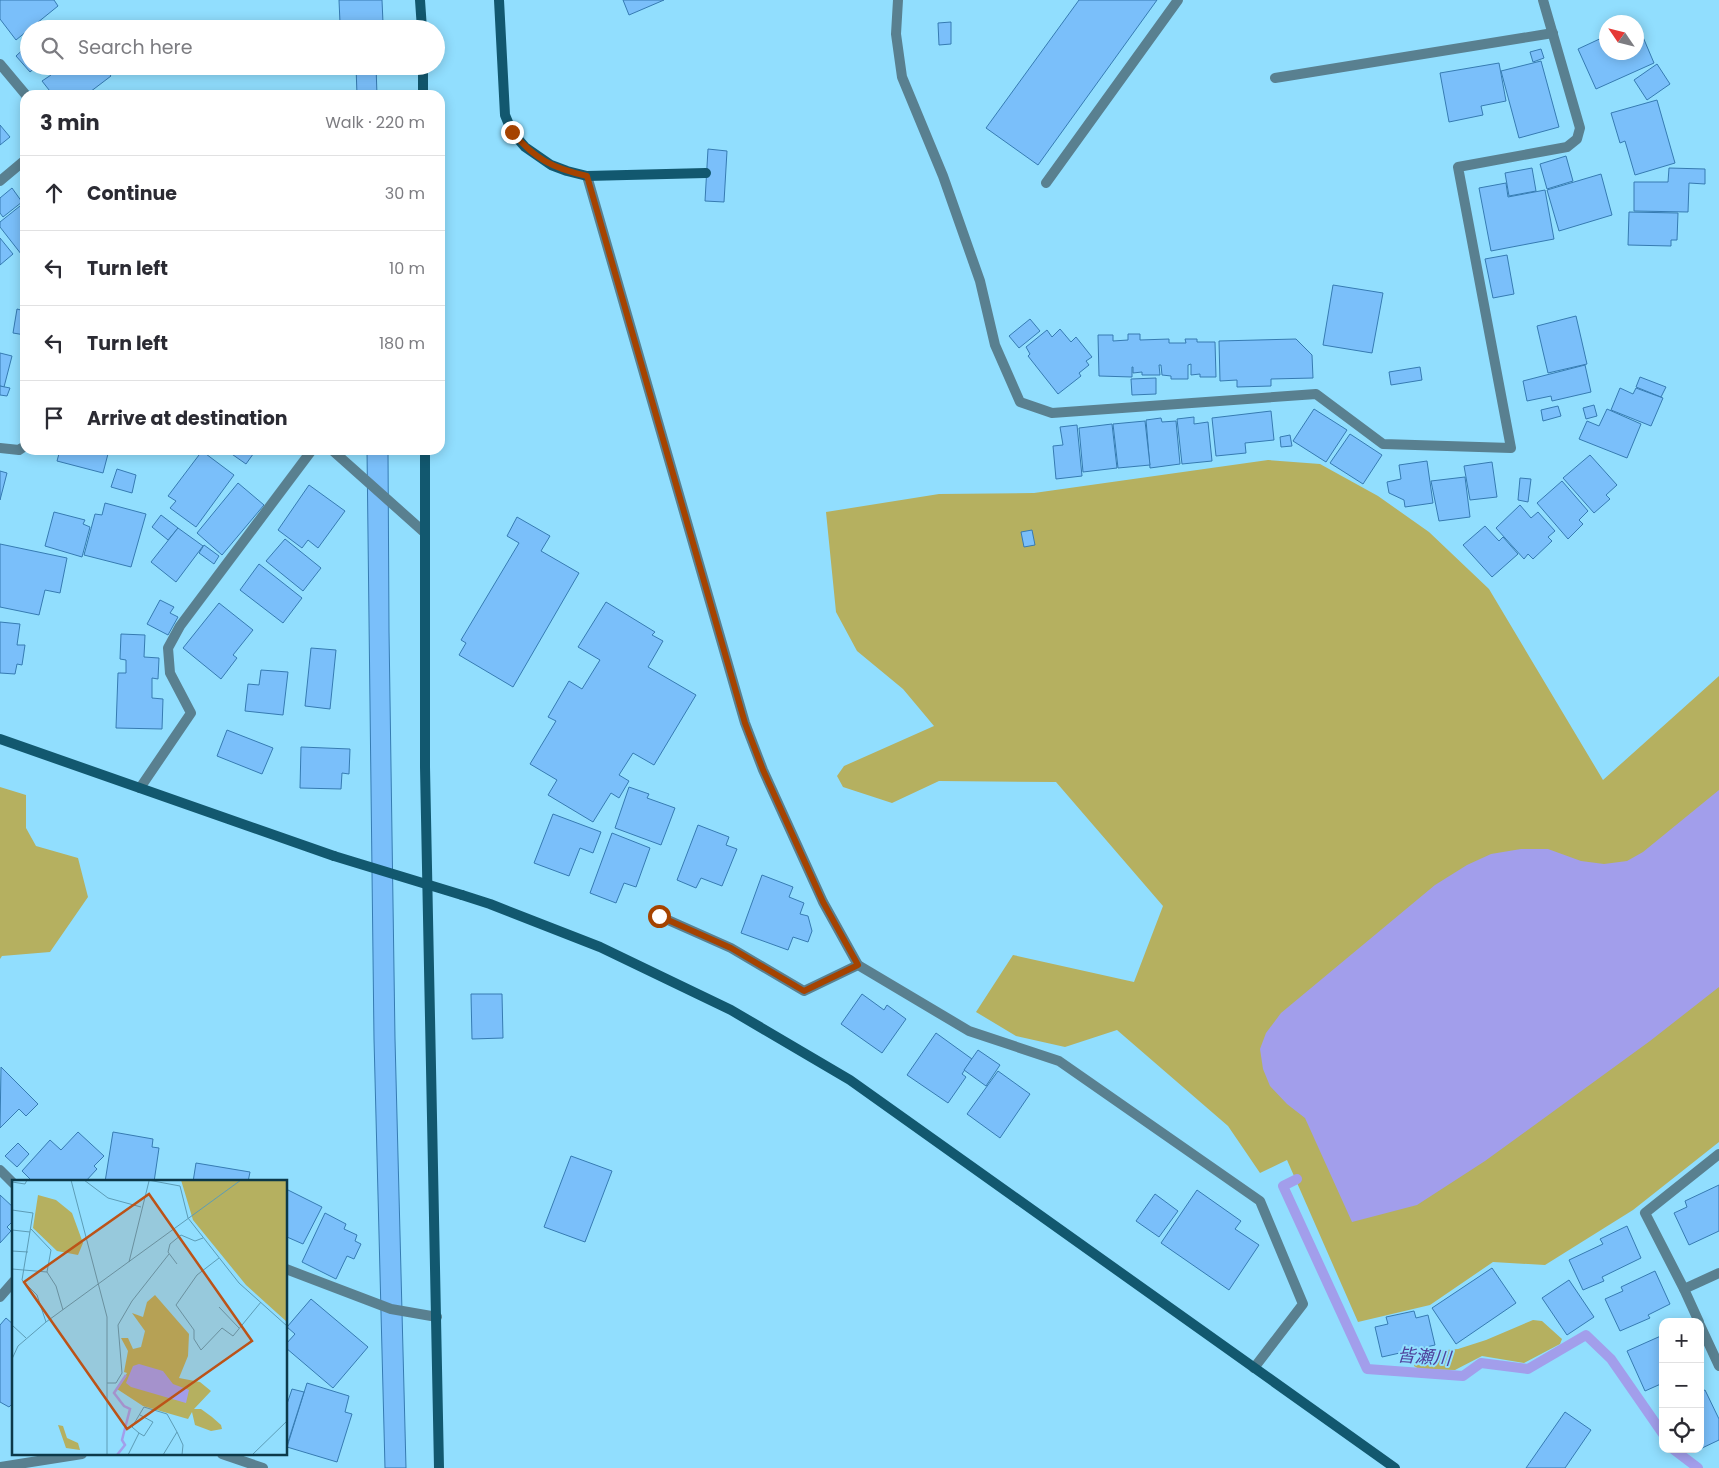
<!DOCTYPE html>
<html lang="en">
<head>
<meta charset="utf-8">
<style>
  :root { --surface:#fff; --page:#f2f2f3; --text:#2b2b33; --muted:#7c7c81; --line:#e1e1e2 }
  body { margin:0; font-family:Poppins,"Noto Sans JP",sans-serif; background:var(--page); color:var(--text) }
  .controls { position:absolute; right:15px; bottom:15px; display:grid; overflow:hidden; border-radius:10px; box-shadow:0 2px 12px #0003 }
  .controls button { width:45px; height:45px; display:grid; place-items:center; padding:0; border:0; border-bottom:1px solid var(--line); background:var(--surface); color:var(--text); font:25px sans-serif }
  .compass { position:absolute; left:1599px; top:15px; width:45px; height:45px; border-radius:50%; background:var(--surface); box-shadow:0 2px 12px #0003; rotate:305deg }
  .stop { position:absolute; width:15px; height:15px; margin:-11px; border:4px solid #a54300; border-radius:50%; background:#fff }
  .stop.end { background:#a54300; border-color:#fff; box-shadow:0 1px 5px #0008 }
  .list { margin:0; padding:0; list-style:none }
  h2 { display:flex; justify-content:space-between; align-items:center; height:65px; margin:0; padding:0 20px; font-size:21px }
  h2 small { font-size:16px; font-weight:400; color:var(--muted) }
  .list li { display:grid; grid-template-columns:32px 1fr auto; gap:15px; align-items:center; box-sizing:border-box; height:75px; padding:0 20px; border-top:1px solid var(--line) }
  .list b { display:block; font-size:19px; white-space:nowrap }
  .list em { font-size:16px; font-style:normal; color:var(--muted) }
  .icon { flex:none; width:28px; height:28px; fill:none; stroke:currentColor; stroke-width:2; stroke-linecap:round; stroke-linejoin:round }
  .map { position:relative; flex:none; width:1719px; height:1468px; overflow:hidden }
  .search { position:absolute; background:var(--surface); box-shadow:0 2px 12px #0003; left:20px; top:20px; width:425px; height:55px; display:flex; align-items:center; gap:12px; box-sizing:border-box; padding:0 18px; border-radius:28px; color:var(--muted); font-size:19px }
  .panel { position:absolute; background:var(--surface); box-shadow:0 2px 12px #0003; left:20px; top:90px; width:425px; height:365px; border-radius:15px }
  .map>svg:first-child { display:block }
  .green { fill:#b5b060 }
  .water { fill:#a29eeb }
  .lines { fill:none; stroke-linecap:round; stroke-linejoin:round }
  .stream { stroke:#a29eeb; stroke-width:10 }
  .building { fill:#7abffa; stroke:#367bb2 }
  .lane { stroke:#598090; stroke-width:10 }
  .street { stroke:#598090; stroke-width:10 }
  .secondary { stroke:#12586f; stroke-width:10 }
  .secondary-bridge { stroke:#12586f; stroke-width:10 }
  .route { stroke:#a54300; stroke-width:6 }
  .labels { text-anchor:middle; stroke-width:4; stroke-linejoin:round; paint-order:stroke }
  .water-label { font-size:18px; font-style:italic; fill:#4e419b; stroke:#91defe }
  .inset-river { fill:none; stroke:#a29eeb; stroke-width:2.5 }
  .inset-road { fill:none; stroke:#5c9cb6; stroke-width:1 }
  .view { fill:#bc5318; fill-opacity:0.15; stroke:#bc5318; stroke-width:2.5 }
  .inset-edge { fill:none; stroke:#0c3949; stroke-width:2.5 }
</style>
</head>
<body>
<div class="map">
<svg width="1719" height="1468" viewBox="0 0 1719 1468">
  <rect width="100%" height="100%" fill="#91defe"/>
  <!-- green -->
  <g class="green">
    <polygon points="1268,460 1320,464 1378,496 1429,532 1489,589 1603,780 1719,676 1719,1142 1633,1210 1545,1265 1493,1262 1430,1305 1358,1322 1287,1160 1260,1173 1228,1126 1117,1030 1065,1047 1016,1036 976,1012 1013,955 1134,982 1163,906 1056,782 939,781 892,803 843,787 837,776 844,766 934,726 903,689 857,651 836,612 826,512 939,494 1034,493"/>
    <polygon points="0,787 26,795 26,828 36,846 78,858 88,897 50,952 2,956 0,959"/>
    <polygon points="1533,1320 1542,1321 1562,1339 1560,1344 1524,1363 1482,1356 1455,1370 1419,1369 1414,1366 1416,1360 1435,1351 1458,1349 1486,1340"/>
  </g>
  <!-- water -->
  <polygon class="water" points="1719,790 1719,987 1650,1041 1485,1161 1417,1205 1352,1222 1305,1118 1287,1104 1270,1086 1263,1069 1260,1049 1266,1033 1281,1013 1435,885 1467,865 1491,854 1521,849 1548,849 1581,861 1604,864 1627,861 1643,852"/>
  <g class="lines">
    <!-- stream -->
    <g class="stream">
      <polyline points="1297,1179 1283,1186 1367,1369 1463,1376 1481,1363 1528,1369 1586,1335 1611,1359 1663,1434"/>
      <polyline points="1673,1449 1698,1468"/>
    </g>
  </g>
  <!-- building -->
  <g class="building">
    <polygon points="0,0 54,0 58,6 16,40 0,19"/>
    <polygon points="339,0 382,0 383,23 374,22 374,29 355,29 355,23 340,23"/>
    <polygon points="623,0 664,0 629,15"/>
    <polygon points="1079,0 1157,0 1038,165 986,128"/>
    <polygon points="951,22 951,44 939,45 938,23"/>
    <polygon points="1637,23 1654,63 1596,89 1578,49 1606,36 1606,52 1636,52"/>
    <polygon points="29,44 29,66 37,66 30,72 16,56"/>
    <polygon points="1541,49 1544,58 1533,62 1530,52"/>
    <polygon points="1541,61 1559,127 1519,138 1501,71"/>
    <polygon points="1499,63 1506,101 1481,106 1483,115 1449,122 1440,73"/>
    <polygon points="1657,64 1670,84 1647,100 1634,80"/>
    <polygon points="44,66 103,66 111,76 86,95 53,95 42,81 51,75"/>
    <polygon points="356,66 376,66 377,95 357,95"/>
    <polygon points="1657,100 1675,163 1635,175 1625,141 1620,143 1611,113"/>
    <polygon points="0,125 10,137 0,145"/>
    <polygon points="708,149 727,151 724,202 705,201"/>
    <polygon points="1566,156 1573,181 1547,189 1540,164"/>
    <polygon points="1532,168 1536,191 1509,196 1505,173"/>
    <polygon points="1669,168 1705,169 1705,184 1689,183 1688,212 1634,211 1634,182 1668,182"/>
    <polygon points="1601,174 1612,215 1559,231 1547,190"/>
    <polygon points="1506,183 1508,197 1545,190 1554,239 1491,251 1479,188"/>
    <polygon points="12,188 22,202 3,217 0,213 0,198"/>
    <polygon points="25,202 25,259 0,227 0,222"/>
    <polygon points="1629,212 1678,213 1677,240 1671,240 1671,246 1628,245"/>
    <polygon points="0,238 13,254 0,265"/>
    <polygon points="1507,255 1514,294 1493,298 1485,259"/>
    <polygon points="1333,285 1383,293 1372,353 1323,345"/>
    <polygon points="17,309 25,311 25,335 13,333"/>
    <polygon points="1576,316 1587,364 1548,373 1537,326"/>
    <polygon points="1030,319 1040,331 1019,348 1009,336"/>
    <polygon points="1060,329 1071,342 1076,337 1092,357 1086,361 1089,365 1079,373 1081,376 1058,394 1028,356 1030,354 1026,347 1047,330 1052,337"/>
    <polygon points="1128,334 1140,334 1140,340 1169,339 1169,343 1186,343 1185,339 1197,339 1197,342 1215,342 1216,377 1200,377 1200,374 1191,375 1191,364 1188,365 1188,379 1171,379 1171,376 1162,375 1161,365 1159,365 1160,375 1142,375 1142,372 1133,373 1133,367 1132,367 1132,377 1099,376 1098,335 1113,335 1113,341 1128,340"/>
    <polygon points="1296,339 1312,355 1313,378 1271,379 1271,386 1237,387 1237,380 1220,381 1219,341"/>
    <polygon points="0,353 12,356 4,387 0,386"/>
    <polygon points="25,355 25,368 21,366"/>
    <polygon points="1585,365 1591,392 1552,401 1551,396 1527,401 1523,381"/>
    <polygon points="1420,367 1422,380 1391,385 1389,372"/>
    <polygon points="1640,377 1666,387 1661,397 1636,387"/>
    <polygon points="1156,378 1156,394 1132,395 1131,379"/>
    <polygon points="0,386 10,388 7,396 0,395"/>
    <polygon points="1620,388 1633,394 1636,388 1663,398 1651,426 1611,410"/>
    <polygon points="1594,405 1597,416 1586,419 1583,408"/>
    <polygon points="1558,406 1561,416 1543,421 1541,410"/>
    <polygon points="1314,409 1347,430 1326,462 1293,441"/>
    <polygon points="1607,409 1641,424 1627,458 1579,439 1587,421 1599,426"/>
    <polygon points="1271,411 1274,440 1245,443 1246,453 1216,456 1212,418"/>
    <polygon points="1194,417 1194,424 1208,422 1212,461 1182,464 1177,419"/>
    <polygon points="1161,418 1162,422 1176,421 1180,464 1150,468 1146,420"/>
    <polygon points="1145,421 1150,465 1118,468 1113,424"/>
    <polygon points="1112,424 1117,468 1083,472 1079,428"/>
    <polygon points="1077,425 1082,476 1056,479 1053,446 1063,445 1060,427"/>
    <polygon points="1350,434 1382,455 1363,484 1330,463"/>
    <polygon points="1290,435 1292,446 1281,447 1280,437"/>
    <polygon points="60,450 109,450 103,473 57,461"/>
    <polygon points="226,450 256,450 246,464"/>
    <polygon points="367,450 388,450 389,631 395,1039 406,1468 385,1468 374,1039"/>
    <polygon points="202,451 234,475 196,527 170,508 176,501 168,496"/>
    <polygon points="1590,455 1617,485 1606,495 1610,499 1594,513 1563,478"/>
    <polygon points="1427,461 1433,503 1405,507 1404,500 1389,493 1387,482 1401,479 1399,465"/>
    <polygon points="1492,462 1497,497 1470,500 1464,466"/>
    <polygon points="117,469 136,475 132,493 111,487"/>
    <polygon points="0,471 7,473 0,500"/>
    <polygon points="1465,477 1470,517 1439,521 1431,481"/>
    <polygon points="1520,478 1531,479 1528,502 1518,500"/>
    <polygon points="1562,481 1588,511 1579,520 1583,524 1568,539 1537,503"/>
    <polygon points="238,483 264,505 222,555 197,533"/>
    <polygon points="309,485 345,511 318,548 308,540 302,548 278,530"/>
    <polygon points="105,503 146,514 131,567 84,555 95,514 102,515"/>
    <polygon points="1520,505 1531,518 1538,512 1555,531 1548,537 1552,541 1533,559 1528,554 1524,559 1496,528"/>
    <polygon points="54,512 85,520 83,524 90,527 82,557 45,546"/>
    <polygon points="161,515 178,528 168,540 152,527"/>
    <polygon points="517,517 550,536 541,551 579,573 513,687 459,655 466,643 461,640 519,543 507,536"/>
    <polygon points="1485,526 1499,541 1503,537 1518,554 1492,577 1463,545"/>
    <polygon points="178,528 203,546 176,582 151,562"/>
    <polygon points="1032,530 1035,545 1024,547 1021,532"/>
    <polygon points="285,539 321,568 303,591 266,561"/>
    <polygon points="0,544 67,558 60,593 45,590 39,615 0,607"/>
    <polygon points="204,545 219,556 214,564 199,553"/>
    <polygon points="259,564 302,598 283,623 240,590"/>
    <polygon points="160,600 174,607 170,613 178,617 168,635 147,624"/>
    <polygon points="606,602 655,632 652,635 663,641 648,667 696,695 654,765 633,753 619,775 629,781 619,798 611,793 593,822 548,795 557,780 530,764 556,721 548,717 569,681 582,689 600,660 578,647"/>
    <polygon points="219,603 253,630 233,655 237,658 221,679 183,648"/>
    <polygon points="0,622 20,624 17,645 25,645 22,665 17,664 15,674 0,673"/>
    <polygon points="121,634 145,635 144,657 159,658 158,679 152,678 152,698 163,699 162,729 116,728 118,673 126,673 126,660 120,659"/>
    <polygon points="311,648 336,650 330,709 305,706"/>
    <polygon points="261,670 288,672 283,715 245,711 248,684 259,685"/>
    <polygon points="227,730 273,748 262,774 217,756"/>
    <polygon points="301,747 350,749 349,774 342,773 341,789 300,788"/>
    <polygon points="629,787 649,794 647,798 675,808 661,845 615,828"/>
    <polygon points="553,814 601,832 593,853 580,848 569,876 534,863"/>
    <polygon points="698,825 729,837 726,845 737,849 722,886 701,878 696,888 677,880"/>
    <polygon points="612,833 650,848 636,887 624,883 616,903 590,893"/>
    <polygon points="762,875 793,887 789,897 804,903 800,914 808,916 812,931 808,942 793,937 788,950 741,933"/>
    <polygon points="471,994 502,994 503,1038 472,1039"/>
    <polygon points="862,994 884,1010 887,1005 906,1019 882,1053 841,1024"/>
    <polygon points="936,1033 972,1059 962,1074 966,1077 948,1103 907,1075"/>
    <polygon points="978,1050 1000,1065 986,1086 964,1070"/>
    <polygon points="1,1067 38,1104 26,1116 19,1109 0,1128"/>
    <polygon points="998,1071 1030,1094 1000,1138 967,1114"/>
    <polygon points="78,1132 104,1156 94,1166 97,1169 85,1182 33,1182 22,1171 50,1140 61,1150"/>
    <polygon points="113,1132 153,1139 152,1147 159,1148 154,1182 105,1182"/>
    <polygon points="18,1143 29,1154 17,1167 5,1156"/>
    <polygon points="571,1156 612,1171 585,1242 544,1227"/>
    <polygon points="196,1163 250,1172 248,1182 193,1182"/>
    <polygon points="1719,1185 1719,1231 1689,1245 1674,1213 1687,1207 1685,1201"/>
    <polygon points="286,1189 322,1207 303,1244 287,1237 286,1239"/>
    <polygon points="1197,1190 1241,1221 1235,1229 1259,1245 1229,1290 1161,1243"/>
    <polygon points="1155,1194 1178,1211 1159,1237 1136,1221"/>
    <polygon points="0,1195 14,1208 14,1220 7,1227 11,1231 0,1243"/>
    <polygon points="325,1213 346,1224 344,1229 357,1235 355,1241 361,1244 354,1259 347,1256 336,1279 302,1262"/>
    <polygon points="1627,1226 1641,1258 1602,1277 1604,1281 1583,1290 1569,1260 1603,1244 1600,1239"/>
    <polygon points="1492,1268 1516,1303 1456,1344 1432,1308"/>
    <polygon points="1655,1271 1670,1304 1648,1315 1650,1318 1620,1331 1605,1299 1623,1291 1621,1287"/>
    <polygon points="1569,1280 1594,1317 1567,1335 1542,1298"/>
    <polygon points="311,1299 368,1347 333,1388 286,1348 286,1344 295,1334 287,1327"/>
    <polygon points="1414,1311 1416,1318 1428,1315 1435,1345 1382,1357 1375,1327 1388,1324 1386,1317"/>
    <polygon points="6,1318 14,1325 14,1402 9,1407 0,1402 0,1325"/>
    <polygon points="1663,1335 1663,1383 1645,1391 1627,1351"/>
    <polygon points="307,1383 349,1396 345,1412 352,1414 337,1462 287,1447"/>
    <polygon points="292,1389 304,1392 288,1442 286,1441 286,1407"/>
    <polygon points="1705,1390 1719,1419 1719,1440 1700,1449 1700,1392"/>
    <polygon points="1565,1412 1591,1430 1565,1468 1526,1468"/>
  </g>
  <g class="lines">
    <!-- lane -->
    <g class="lane">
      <polyline points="1046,183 1178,0"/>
      <polyline points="0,448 19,450 25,446"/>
      <polyline points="140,788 191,713 170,673 168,648 180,626 312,450"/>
      <polyline points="659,916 731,948 804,991 858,965"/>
    </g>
    <!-- street -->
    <g class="street">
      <polyline points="898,0 896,34 902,77 943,176 980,281 995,345 1020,402 1052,413 1316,394 1383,444 1511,448 1458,167 1567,147 1577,139 1580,128 1543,0"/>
      <polyline points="0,64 26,95"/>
      <polyline points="1275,78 1553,33"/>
      <polyline points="587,176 745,723 763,770 823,902 858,965 969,1031 1059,1061 1260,1201 1303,1304 1254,1368"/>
      <polyline points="0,181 25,160"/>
      <polyline points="332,450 425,533"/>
      <polyline points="0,1170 14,1184"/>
      <polyline points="286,1269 391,1309 437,1317"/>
      <polyline points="1684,1289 1719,1273"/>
      <polyline points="0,1297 14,1281"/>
      <polyline points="1699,1322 1684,1289 1645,1213 1719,1154"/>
      <polyline points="1700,1325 1719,1366"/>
      <polyline points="222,1454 263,1468"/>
      <polyline points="0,1467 82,1454"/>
    </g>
    <!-- secondary -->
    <g class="secondary">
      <polyline points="420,0 422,29"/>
      <polyline points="499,0 505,115 512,132 525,147 551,165 567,171 587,176 706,173"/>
      <polyline points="423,66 423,95"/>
      <polyline points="425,450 425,767 439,1468"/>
      <polyline points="0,739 334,856"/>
      <polyline points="462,895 490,904 600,947 731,1010 850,1080 1395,1468"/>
    </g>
    <!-- secondary-bridge -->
    <polyline class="secondary-bridge" points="334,856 462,895"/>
  </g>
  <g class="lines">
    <!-- route -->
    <path class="route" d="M512 132C535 159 552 168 587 176L745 723 763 770 823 902 858 965 804 991 731 948 659 916"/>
  </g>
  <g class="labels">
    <!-- water labels -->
    <g class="water-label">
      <text transform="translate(1424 1357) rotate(4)" y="6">皆瀬川</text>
    </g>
  </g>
  <!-- overview -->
  <g transform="translate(12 1180)">
    <rect width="275" height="275" fill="#91defe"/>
    <path d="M169 0H275V142L234 105 181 40ZM26 15 44 20 60 33 71 63 66 75 45 71 21 48ZM143 115 177 154 176 176 167 198 188 202 199 211 182 229H189L200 237 209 245 210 249 199 251 183 245 180 232 176 239 131 226 105 209 115 193 112 192 116 171 109 158H116L121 169 129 167 133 151 120 133 131 137 135 122ZM46 245 51 246 55 258 66 263 68 270 54 268Z" fill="#b5b060"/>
    <path d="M127 184 151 191 161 204 177 210 174 223 119 207 114 203 121 186Z" fill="#a29eeb"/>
    <path class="inset-river" d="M105 275 113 265 110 260 118 229 112 226 102 213 114 195"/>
    <path class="inset-road" d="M59 0 95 137V275M72 0 96 18 129 27M136 0 168 6 176 38 227 103 275 146M0 2 13 4 15 0M0 30 21 33 10 100 25 115 34 142M19 49 39 70 35 92 44 106 51 130M0 50 18 52M0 71 16 72M207 78 185 95 164 125 182 150V159L189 170 210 148 221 156 249 122M117 82 137 1M165 84 156 72 158 64 169 55 183 61 191 58M0 89 35 92M207 127 227 148M0 145 14 158M0 179 6 166 34 142 229 0M95 203H104L110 193 106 145 120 121 157 74M165 252 171 265 170 275M127 253 132 256 141 242 128 235M16 275H69M116 275 127 253 120 247 132 227 155 234 165 252 151 275M240 275 275 241"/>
    <path class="view" d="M137 14 240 161 115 249 12 102Z"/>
    <rect width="275" height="275" class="inset-edge"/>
  </g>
</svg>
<div class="controls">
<button>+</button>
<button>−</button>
<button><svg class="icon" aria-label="locate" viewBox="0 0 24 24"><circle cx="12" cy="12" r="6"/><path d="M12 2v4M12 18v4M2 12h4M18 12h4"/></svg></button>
</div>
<svg class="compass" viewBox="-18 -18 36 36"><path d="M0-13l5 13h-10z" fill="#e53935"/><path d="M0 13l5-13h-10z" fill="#7c7c81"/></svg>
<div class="stop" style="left:659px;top:916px"></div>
<div class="stop end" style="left:512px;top:132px"></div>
<div class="search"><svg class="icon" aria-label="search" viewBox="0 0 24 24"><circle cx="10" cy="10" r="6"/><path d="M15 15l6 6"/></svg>Search here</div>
<section class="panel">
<h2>3 min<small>Walk · 220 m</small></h2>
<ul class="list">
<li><svg class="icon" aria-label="ahead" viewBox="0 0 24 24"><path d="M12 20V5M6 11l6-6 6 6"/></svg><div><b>Continue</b></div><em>30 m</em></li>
<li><svg class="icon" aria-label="left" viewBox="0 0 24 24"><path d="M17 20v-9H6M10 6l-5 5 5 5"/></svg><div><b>Turn left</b></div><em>10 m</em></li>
<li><svg class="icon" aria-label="left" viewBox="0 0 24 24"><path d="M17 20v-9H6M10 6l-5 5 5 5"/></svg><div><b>Turn left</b></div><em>180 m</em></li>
<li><svg class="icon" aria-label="arrive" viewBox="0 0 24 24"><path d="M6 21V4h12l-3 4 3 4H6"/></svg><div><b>Arrive at destination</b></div></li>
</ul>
</section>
</div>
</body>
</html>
